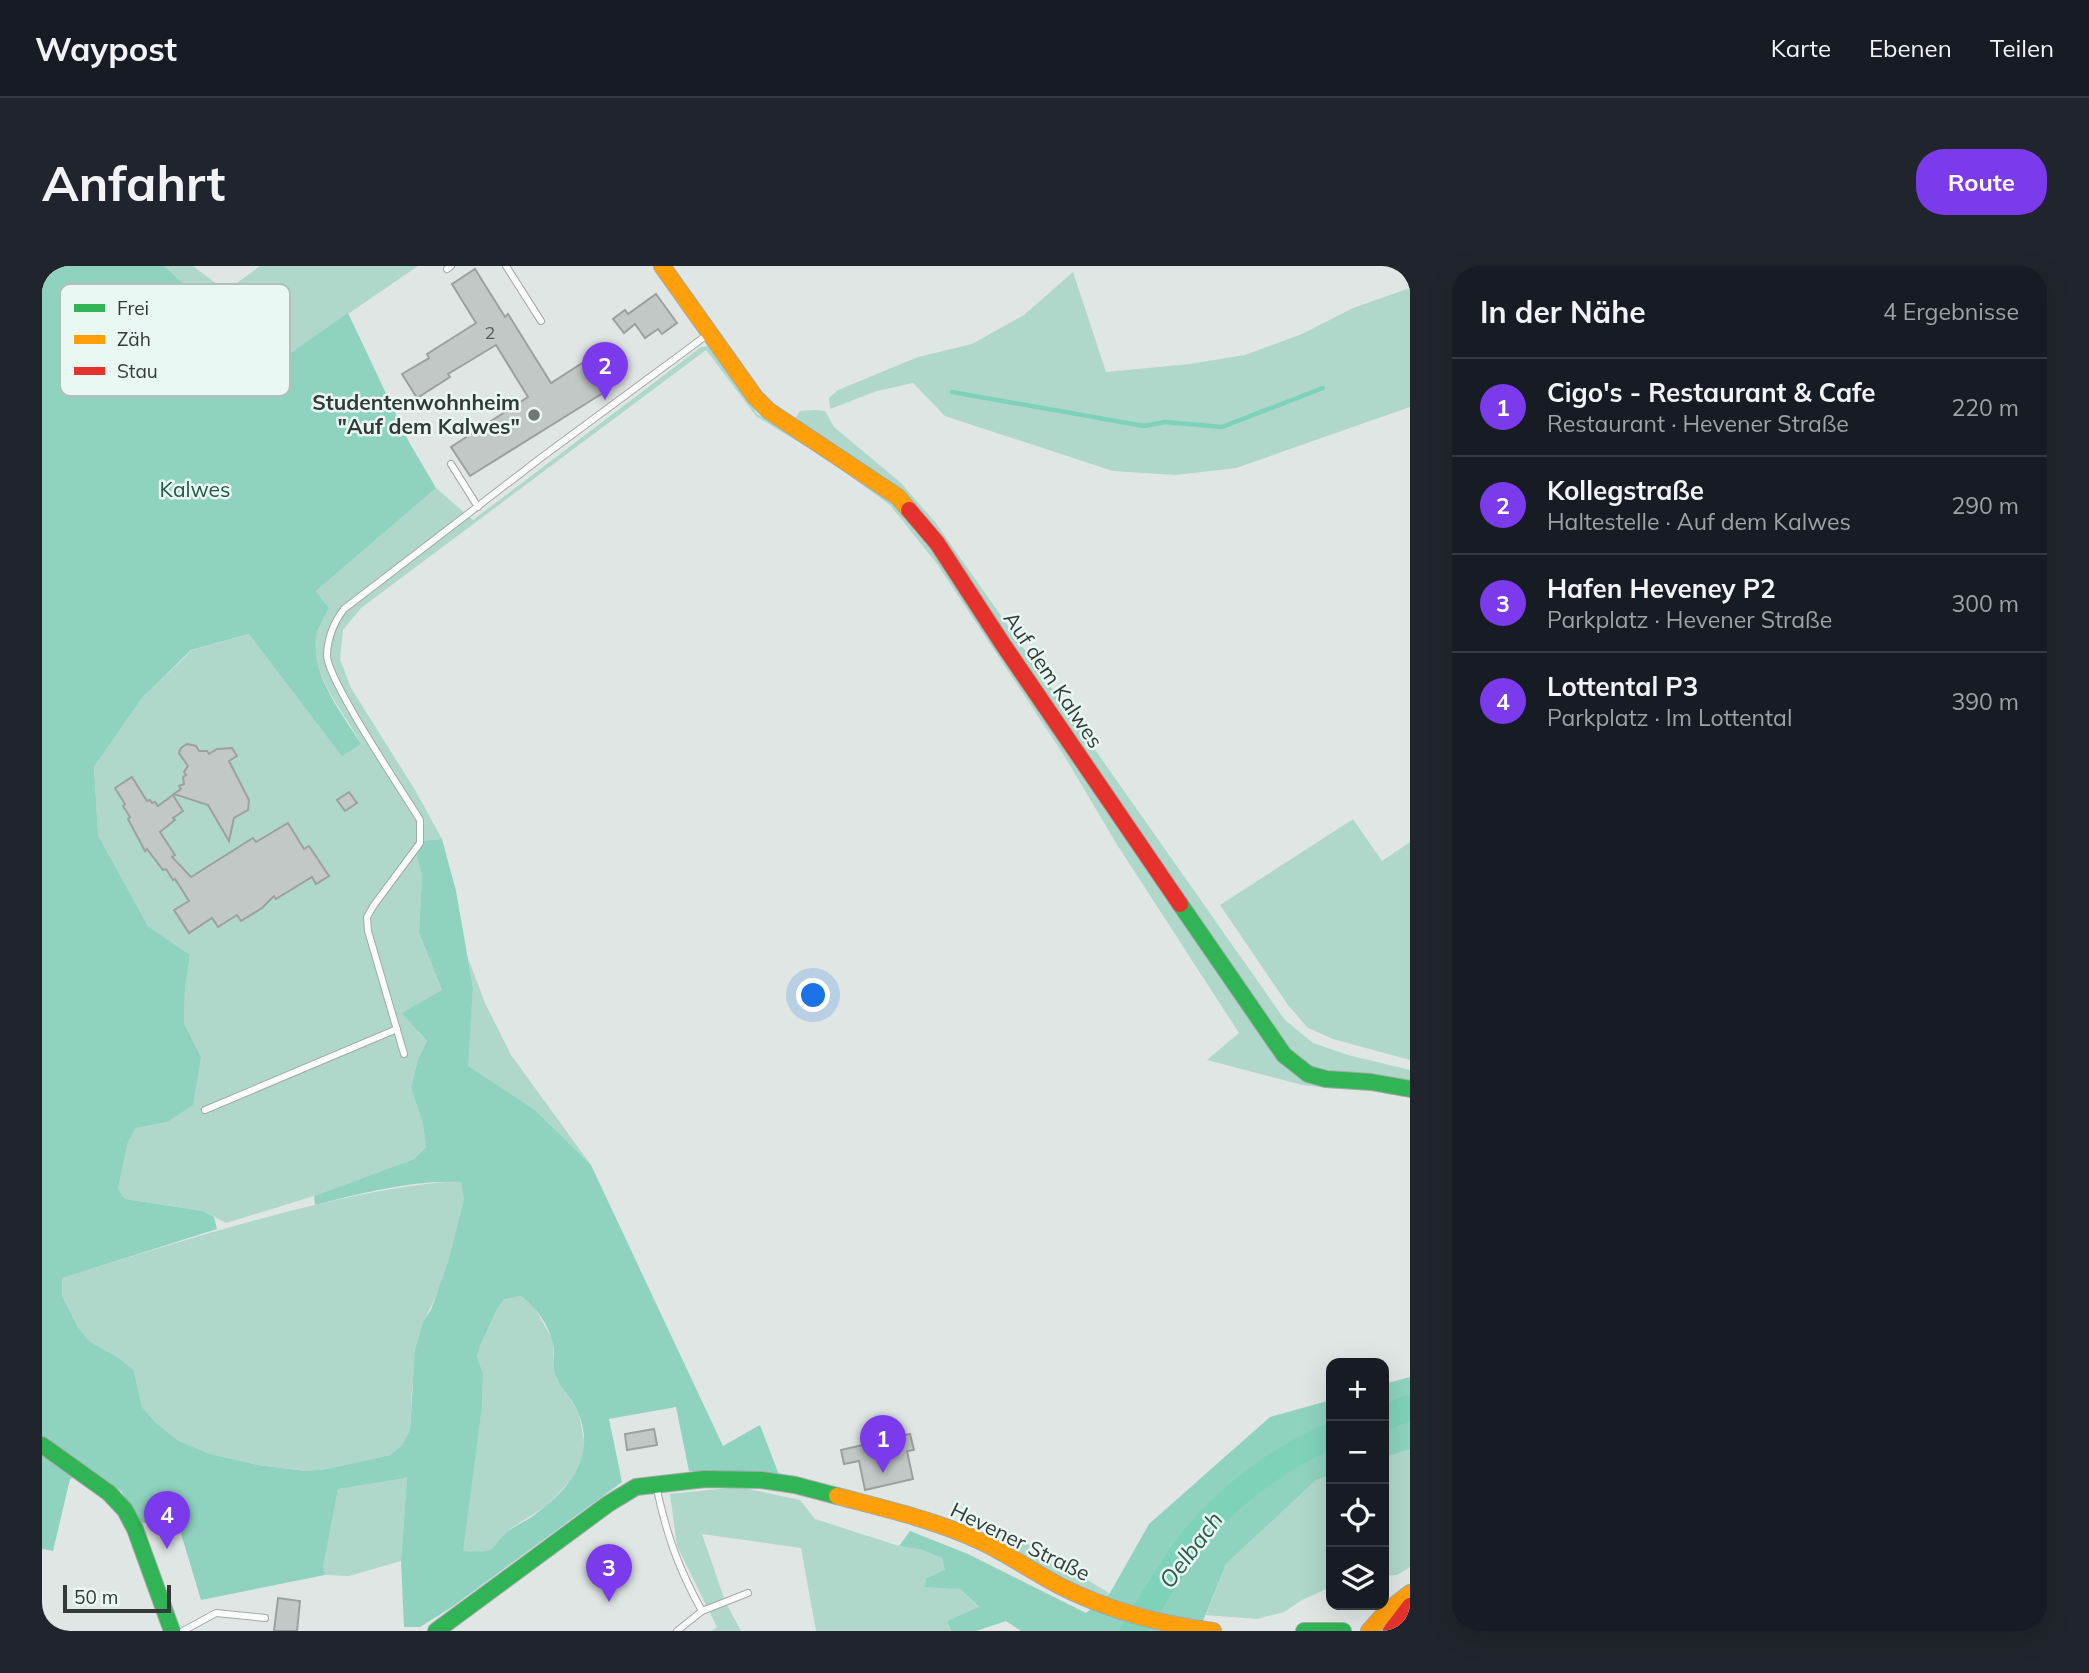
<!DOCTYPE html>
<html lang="de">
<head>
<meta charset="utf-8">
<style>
  :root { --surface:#171b24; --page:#20242c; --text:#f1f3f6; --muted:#9ea1a6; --line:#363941; --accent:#7c3aed }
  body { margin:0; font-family:Mulish,sans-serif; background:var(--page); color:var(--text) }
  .controls { position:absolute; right:21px; bottom:21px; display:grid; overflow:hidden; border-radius:14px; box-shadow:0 7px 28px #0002 }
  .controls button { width:63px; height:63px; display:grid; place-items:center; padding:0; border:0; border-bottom:2px solid var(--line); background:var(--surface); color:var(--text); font:35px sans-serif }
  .scale { position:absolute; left:21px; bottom:18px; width:108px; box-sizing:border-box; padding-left:7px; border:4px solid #343a38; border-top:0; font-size:19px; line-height:24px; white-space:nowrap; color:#343a38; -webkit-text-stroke:5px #e9f8f2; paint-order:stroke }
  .you { position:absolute; left:772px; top:730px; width:24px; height:24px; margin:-18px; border:5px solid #fff; border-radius:50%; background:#1a73e8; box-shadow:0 0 0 10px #1a73e833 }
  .badge { display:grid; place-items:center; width:46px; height:46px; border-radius:50%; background:var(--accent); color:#fff; font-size:23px; font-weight:700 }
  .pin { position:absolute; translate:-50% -58px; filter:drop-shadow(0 2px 4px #0008) }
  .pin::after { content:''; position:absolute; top:37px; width:24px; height:21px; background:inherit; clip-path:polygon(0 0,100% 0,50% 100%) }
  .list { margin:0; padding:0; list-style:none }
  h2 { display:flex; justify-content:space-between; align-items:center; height:91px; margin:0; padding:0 28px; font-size:30px }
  h2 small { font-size:23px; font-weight:400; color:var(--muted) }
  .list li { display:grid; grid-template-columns:46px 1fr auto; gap:21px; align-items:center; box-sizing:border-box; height:98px; padding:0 28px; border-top:2px solid var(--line) }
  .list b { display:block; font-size:26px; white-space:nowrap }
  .list p { margin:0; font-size:23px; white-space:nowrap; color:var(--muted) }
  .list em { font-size:23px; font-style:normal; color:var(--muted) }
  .icon { flex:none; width:38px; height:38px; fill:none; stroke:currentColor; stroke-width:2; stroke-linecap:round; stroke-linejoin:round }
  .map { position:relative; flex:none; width:1368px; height:1365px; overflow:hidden; border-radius:28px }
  header { display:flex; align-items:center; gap:42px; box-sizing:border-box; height:98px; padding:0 35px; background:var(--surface); border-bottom:2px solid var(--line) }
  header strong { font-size:33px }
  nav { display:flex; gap:38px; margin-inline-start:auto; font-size:24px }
  .intro { display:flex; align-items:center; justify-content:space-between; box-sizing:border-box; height:168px; padding:0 42px }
  h1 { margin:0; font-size:49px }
  .button { padding:18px 32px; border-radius:28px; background:var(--accent); color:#fff; font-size:24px; font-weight:700 }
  main { display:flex; gap:42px; padding:0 42px }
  aside { flex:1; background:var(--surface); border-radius:28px; box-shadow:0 7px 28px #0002 }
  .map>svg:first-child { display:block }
  .green { fill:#afd8ca }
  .forest { fill:#8fd2bf; fill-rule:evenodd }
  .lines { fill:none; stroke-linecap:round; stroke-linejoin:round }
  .stream { stroke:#7fd2ba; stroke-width:4.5 }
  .river { stroke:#7fd2ba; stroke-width:26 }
  .building { fill:#c2c8c6; stroke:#9ca19f; stroke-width:2 }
  .lane-casing { stroke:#a4a9a7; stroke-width:8 }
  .fast-casing { stroke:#a4a9a7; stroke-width:18 }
  .slow-casing { stroke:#a4a9a7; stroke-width:18 }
  .jam-casing { stroke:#a4a9a7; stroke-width:18 }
  .lane { stroke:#fafbfb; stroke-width:6 }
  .fast { stroke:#30b455; stroke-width:16 }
  .slow { stroke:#ff9f0a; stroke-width:16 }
  .jam { stroke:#e5322d; stroke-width:16 }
  .poi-dot { fill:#707674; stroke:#e9f8f2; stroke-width:2.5 }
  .labels { text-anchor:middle; stroke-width:5; stroke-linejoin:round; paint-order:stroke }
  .number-label { font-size:18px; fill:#585e5c }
  .poi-label { font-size:21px; font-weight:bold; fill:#343a38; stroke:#e9f8f2; text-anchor:end }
  .park-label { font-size:21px; fill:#255647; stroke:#e9f8f2 }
  .street-label { font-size:21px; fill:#343a38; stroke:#e9f8f2 }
  .water-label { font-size:23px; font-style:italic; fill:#2c5c4d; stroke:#e9f8f2 }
  .key { fill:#e9f8f2; stroke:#b3bfba; stroke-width:2 }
  .key-label { font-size:19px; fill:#343a38 }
</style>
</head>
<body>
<header>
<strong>Waypost</strong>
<nav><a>Karte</a><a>Ebenen</a><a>Teilen</a></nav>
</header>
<div class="intro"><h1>Anfahrt</h1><a class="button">Route</a></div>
<main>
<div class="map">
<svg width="1368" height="1365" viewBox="0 0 1368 1365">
  <rect width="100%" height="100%" fill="#e0e6e4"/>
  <!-- green -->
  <g class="green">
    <polygon points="122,0 151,0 184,25 218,0 376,0 236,96 201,72"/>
    <polygon points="1031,6 1064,106 1148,98 1203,89 1260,68 1311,42 1368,22 1368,141 1194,202 1134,209 1071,205 903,150 871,117 835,125 788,143 787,132 796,124 876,91 930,78 982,49"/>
    <path d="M667 80 704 128 715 148 739 160 832 220 868 253 1236 791 1337 823H1295L1260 819 1165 794 1197 767 1074 577 1023 491 895 298 848 239 786 194 714 150 664 84 319 342 301 364 298 393 309 422 373 524 400 573 371 576 380 609 377 667 400 724 376 766 385 775 376 793 369 822 381 858 384 881 372 893 272 930 184 957 161 945 83 933 76 923 86 876 94 862 125 856 159 791 142 757 143 723 148 689 106 660 56 569 52 501 100 432 150 384 208 368 300 489 319 478C302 444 270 414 274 372 275 362 283 351 287 342L274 325 394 222 431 254 659 81Z"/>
    <polygon points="772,144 783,145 792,161 859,217 893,256 1243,754 1271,777 1306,789 1368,804 1368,816 1278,804 1264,798 1242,780 899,272 752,154 758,145"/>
    <polygon points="1311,553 1340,595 1368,576 1368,794 1291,773 1266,762 1246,739 1178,639"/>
    <polygon points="426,692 443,737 469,789 549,899 493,844 425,800 431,722"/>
    <path d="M419 915C420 921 422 927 422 932 423 953 394 1037 382 1054L370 1123 368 1164 360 1179 348 1189 285 1203 263 1205 216 1199 168 1188 137 1175 114 1157 100 1141 92 1105 77 1092 47 1075 36 1061 20 1030 19 1012C98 988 176 963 256 943 310 930 363 918 419 915Z"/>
    <polygon points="479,1030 491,1039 511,1074 512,1104 515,1114 537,1147 543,1181 539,1197 529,1214 504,1240 468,1263 453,1282 441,1287 420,1285 440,1141 441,1107 435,1091 438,1080 455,1043 462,1032"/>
    <polygon points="1368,1183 1368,1301 1355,1309 1342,1310 1342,1192"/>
    <polygon points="1289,1209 1289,1321 1260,1334 1242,1346 1215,1353 1164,1349 1184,1298 1274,1214"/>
    <polygon points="365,1212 359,1295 307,1310 283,1309 280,1300 296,1223"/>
    <polygon points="697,1221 758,1234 773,1253 857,1280 880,1284 900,1292 904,1304 884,1312 918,1323 937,1342 905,1355 909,1365 774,1365 759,1282 660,1268 683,1335 699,1365 670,1365 675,1361 635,1280 628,1228"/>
    <polygon points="957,1260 1067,1327 1060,1333 951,1275"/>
  </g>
  <!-- forest -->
  <g class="forest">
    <path d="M0 0H122L201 72 236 96 306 47 367 176 394 222 274 325 287 342C283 351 275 362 274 372 270 412 300 447 319 478L300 490 207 368 149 384 100 432 52 501 56 569 106 660 148 689 143 723 142 757 159 791 151 839 125 856 94 862 86 876 76 923 83 933 161 945 172 951 175 963 20 1012V1030L36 1061 47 1075 77 1092 92 1105 100 1141 114 1157 137 1175 168 1188 216 1199 263 1205 285 1203 348 1189 360 1179 368 1164 373 1084 382 1054 389 1044 407 993 422 934 419 916C370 914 320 927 273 939L272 930 372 893 384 881 381 858 369 822 376 793 385 775 360 747 400 724 377 667 380 609 371 576 400 573 414 625 431 722 426 800 493 844 549 899 681 1180 718 1159 737 1209 647 1205 634 1141 567 1153 580 1216 410 1341 378 1361H362L359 1295 365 1212 296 1223 281 1300 283 1309 159 1334 137 1261 96 1256 80 1226 51 1206 28 1213 11 1285 0 1283ZM479 1030C493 1040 508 1060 511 1078 513 1086 511 1096 512 1104 515 1120 530 1132 536 1146 556 1194 524 1226 488 1252 482 1256 475 1259 469 1263 445 1282 460 1288 421 1285L440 1141 441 1107 435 1091 438 1080 455 1043 462 1033Z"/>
    <polygon points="1368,1111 1368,1183 1342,1192 1342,1118"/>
    <polygon points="1289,1134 1289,1209 1274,1214 1184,1298 1157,1365 979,1365 964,1355 934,1365 909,1365 905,1355 937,1341 918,1323 883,1321 884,1312 903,1304 900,1292 880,1284 857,1280 868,1265 926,1288 1044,1347 1068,1327 1107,1258 1228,1151"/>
  </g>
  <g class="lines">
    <!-- stream -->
    <polyline class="stream" points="910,126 1102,160 1123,156 1180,161 1281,122"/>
    <!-- river -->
    <g class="river">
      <polyline points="1342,1151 1368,1142"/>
      <path d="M1091 1365C1111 1334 1130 1300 1153 1271 1185 1231 1241 1189 1289 1170"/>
    </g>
  </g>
  <!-- building -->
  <g class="building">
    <polygon points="433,3 463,51 466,48 509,117 542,96 561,127 428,210 409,181 486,131 454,79 406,108 408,111 375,132 360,108 387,92 385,88 434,57 410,18"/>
    <polygon points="614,28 635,57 620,68 616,63 603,72 593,58 582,67 571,53 583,44 586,48"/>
    <polygon points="145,478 154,480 157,485 165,485 167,488 175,483 190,482 195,490 187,495 207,534 206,544 192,552 187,575 166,539 132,528 139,523 137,520 142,518 141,511 144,509 142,506 146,500 137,487 139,482"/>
    <polygon points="90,511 105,535 108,534 110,537 113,536 116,540 131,529 141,545 131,552 133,554 118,566 133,589 130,591 149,611 211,572 214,576 246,557 262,583 267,580 287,610 274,618 270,611 234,633 232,630 220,642 199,655 195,649 176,661 170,652 147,667 132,644 147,635 133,613 131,614 124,603 121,604 105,583 103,585 86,553 88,551 81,540 83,538 73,522"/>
    <polygon points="307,526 315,537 303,545 295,534"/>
    <polygon points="612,1163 615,1179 585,1184 583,1168"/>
    <polygon points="868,1168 872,1184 865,1185 871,1213 823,1224 817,1195 802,1198 799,1184"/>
    <polygon points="236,1332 258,1335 255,1365 232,1365"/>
  </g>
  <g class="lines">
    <defs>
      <g id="lane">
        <polyline points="464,0 499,55"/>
        <polyline points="405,3 409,0"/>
        <polyline points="409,198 436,241"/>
        <path d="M362 788 326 665 325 651 332 639 378 577V554C361 526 283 411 285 388 286 370 292 356 302 343L500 191 665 69"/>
        <polyline points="163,844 355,763"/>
        <path d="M614 1219C624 1267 636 1302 660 1345"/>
        <polyline points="0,1363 7,1365"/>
        <polyline points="141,1365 174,1347 223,1352"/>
        <polyline points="635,1365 660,1345 706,1327"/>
      </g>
      <g id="fast">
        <polyline points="1138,638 1242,789 1266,808 1284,813 1329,816 1368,823"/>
        <polyline points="0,1179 67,1227 83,1244 93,1263 130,1365"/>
        <polyline points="394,1365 566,1238 594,1221 663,1213 719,1214 753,1219 795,1230"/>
        <polyline points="1262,1365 1301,1365"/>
      </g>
      <g id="slow">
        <polyline points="620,0 713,131 727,145 856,231 867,244"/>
        <path d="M795 1230C844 1243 893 1254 938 1275 966 1288 991 1306 1018 1320 1067 1345 1117 1358 1171 1365"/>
        <polyline points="1327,1365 1345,1345 1368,1327"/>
      </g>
      <g id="jam">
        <polyline points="867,244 895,277 960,377 1138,638"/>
        <polyline points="1349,1365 1368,1340"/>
      </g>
    </defs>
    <!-- lane casing -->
    <use href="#lane" class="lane-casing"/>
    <!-- fast casing -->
    <use href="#fast" class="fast-casing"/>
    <!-- slow casing -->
    <use href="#slow" class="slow-casing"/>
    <!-- jam casing -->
    <use href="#jam" class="jam-casing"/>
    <!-- lane -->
    <use href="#lane" class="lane"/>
    <!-- fast -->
    <use href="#fast" class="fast"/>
    <!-- slow -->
    <use href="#slow" class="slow"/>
    <!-- jam -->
    <use href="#jam" class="jam"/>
  </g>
  <!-- markers -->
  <circle class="poi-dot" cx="492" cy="149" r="7"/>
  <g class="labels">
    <!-- number labels -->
    <g class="number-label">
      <text x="448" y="73">2</text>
    </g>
    <!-- poi labels -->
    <g class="poi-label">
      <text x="478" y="144">Studentenwohnheim<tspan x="478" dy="24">"Auf dem Kalwes"</tspan></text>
    </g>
    <!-- park labels -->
    <g class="park-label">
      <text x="153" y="231">Kalwes</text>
    </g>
    <!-- street labels -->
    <g class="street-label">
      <text transform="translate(1011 414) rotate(56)" y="7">Auf dem Kalwes</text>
      <text transform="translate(978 1276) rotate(26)" y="7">Hevener Straße</text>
    </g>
    <!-- water labels -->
    <g class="water-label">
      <text transform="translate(1149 1284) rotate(-53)" y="8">Oelbach</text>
    </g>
  </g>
  <!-- legend -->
  <rect x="18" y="18" width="230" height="112" rx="10" class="key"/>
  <rect x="32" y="38" width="31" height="8" fill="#30b455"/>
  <rect x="32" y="69" width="31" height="9" fill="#ff9f0a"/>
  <rect x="32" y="101" width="31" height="8" fill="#e5322d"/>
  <g class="key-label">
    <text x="75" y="49">Frei</text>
    <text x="75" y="80">Zäh</text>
    <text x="75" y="112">Stau</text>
  </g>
</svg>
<div class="controls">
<button>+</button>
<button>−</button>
<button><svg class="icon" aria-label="locate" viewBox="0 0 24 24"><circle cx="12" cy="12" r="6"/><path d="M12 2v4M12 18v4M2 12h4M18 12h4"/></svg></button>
<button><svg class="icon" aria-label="layers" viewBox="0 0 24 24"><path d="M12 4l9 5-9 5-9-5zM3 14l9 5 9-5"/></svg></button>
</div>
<div class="scale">50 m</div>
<div class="you"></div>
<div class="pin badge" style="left:841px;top:1207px">1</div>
<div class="pin badge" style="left:563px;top:134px">2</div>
<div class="pin badge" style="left:567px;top:1336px">3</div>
<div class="pin badge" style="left:125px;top:1283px">4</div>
</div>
<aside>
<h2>In der Nähe<small>4 Ergebnisse</small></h2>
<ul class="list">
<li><span class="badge">1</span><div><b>Cigo's - Restaurant &amp; Cafe</b><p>Restaurant · Hevener Straße</p></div><em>220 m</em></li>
<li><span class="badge">2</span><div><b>Kollegstraße</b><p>Haltestelle · Auf dem Kalwes</p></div><em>290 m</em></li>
<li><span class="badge">3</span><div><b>Hafen Heveney P2</b><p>Parkplatz · Hevener Straße</p></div><em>300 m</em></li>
<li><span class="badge">4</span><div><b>Lottental P3</b><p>Parkplatz · Im Lottental</p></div><em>390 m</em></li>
</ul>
</aside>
</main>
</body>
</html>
